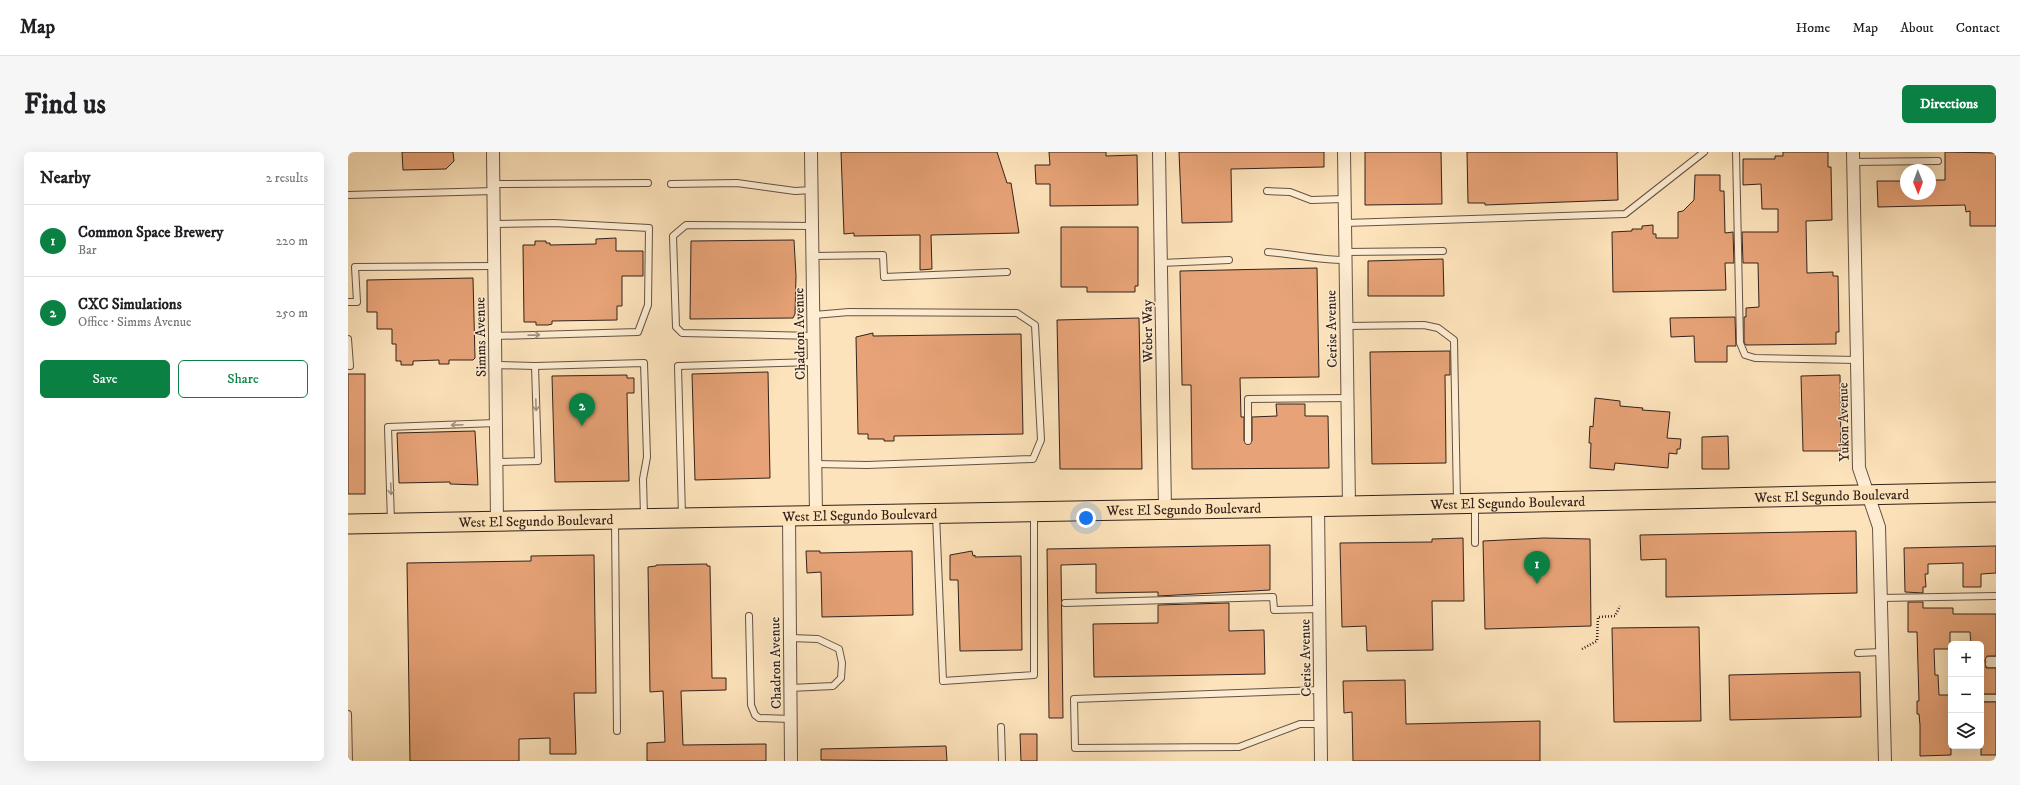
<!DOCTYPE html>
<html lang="en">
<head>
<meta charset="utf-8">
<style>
  :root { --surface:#fff; --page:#f6f6f6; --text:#202124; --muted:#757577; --line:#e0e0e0; --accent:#0b8043 }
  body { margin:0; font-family:"IM FELL DW Pica",serif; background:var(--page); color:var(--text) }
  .controls { position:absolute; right:12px; bottom:12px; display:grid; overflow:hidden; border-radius:6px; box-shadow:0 4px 16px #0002 }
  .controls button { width:36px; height:36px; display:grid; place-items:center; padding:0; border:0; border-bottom:1px solid var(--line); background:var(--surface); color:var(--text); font:20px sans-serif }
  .compass { position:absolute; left:1552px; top:12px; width:36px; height:36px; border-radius:50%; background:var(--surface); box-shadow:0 4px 16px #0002; rotate:179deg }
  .you { position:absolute; left:738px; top:366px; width:14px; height:14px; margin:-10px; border:3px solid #fff; border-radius:50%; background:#1a73e8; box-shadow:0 0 0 6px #1a73e833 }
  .badge { display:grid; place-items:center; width:26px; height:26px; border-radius:50%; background:var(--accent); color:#fff; font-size:13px; font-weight:700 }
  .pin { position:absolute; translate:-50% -33px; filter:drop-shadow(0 1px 2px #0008) }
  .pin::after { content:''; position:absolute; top:21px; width:14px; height:12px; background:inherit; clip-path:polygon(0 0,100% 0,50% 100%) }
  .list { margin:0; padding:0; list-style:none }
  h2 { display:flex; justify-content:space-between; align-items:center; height:52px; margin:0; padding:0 16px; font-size:17px }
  h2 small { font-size:13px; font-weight:400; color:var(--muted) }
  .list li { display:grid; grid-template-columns:26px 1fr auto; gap:12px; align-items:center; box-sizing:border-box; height:72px; padding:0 16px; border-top:1px solid var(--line) }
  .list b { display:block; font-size:15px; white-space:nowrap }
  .list p { margin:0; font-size:13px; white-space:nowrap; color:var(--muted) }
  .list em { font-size:13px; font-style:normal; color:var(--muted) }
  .actions { display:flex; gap:8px; padding:12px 16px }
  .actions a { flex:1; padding:9px 0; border:1px solid var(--accent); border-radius:6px; text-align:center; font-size:14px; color:var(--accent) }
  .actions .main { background:var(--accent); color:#fff }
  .icon { flex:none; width:22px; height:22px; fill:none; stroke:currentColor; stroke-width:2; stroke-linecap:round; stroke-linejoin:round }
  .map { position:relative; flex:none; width:1648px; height:609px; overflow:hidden; border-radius:6px }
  header { display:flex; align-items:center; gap:24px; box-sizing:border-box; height:56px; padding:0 20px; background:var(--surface); border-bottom:1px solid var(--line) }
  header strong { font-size:19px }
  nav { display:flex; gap:22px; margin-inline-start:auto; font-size:14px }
  .intro { display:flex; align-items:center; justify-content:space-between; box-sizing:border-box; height:96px; padding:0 24px }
  h1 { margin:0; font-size:28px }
  .button { padding:10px 18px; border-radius:6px; background:var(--accent); color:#fff; font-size:14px; font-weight:700 }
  main { display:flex; gap:24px; padding:0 24px }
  aside { flex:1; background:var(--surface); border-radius:6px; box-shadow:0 4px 16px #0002 }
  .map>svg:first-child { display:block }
  .building { fill:#e7a377; stroke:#32221b }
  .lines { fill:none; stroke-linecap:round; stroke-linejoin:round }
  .service-casing { stroke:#655243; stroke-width:8 }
  .minor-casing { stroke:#655243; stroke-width:14 }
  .primary-casing { stroke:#32221b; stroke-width:21 }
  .path { stroke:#32221b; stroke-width:2.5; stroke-dasharray:1 2; stroke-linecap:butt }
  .service { stroke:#feedd3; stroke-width:6 }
  .minor { stroke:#feedd3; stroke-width:12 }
  .primary { stroke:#fde3bb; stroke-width:19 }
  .oneway { stroke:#a29280 }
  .labels { text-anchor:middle; stroke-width:3; stroke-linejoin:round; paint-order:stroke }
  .street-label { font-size:14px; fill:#32221b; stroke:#feedd3 }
</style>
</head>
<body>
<header>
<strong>Map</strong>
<nav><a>Home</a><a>Map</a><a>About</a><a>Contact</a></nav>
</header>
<div class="intro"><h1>Find us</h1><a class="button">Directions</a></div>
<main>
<aside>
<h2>Nearby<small>2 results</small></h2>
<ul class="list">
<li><span class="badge">1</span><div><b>Common Space Brewery</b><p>Bar</p></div><em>220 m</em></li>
<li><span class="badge">2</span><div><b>CXC Simulations</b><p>Office · Simms Avenue</p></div><em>250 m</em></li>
</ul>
<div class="actions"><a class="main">Save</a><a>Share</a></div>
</aside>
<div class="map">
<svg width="1648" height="609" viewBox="0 0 1648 609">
  <rect width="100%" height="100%" fill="#fde3bb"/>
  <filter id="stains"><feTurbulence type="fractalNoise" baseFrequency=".005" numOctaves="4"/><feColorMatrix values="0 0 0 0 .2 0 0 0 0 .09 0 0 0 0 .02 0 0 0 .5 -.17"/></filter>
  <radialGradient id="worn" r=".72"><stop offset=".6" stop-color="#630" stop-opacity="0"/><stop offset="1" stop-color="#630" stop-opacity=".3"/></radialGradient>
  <!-- building -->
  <g class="building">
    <polygon points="54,0 105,0 106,9 98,17 55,18"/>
    <polygon points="493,0 649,0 659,31 663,31 671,81 583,83 584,117 572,118 572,83 506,84 506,81 496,82"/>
    <polygon points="701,0 758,0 758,4 789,3 790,53 702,54 702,32 688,32 687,13 702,13"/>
    <polygon points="831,0 976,0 976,15 883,17 884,70 834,71"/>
    <polygon points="1017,0 1093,0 1094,52 1017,53"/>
    <polygon points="1119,0 1269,0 1270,48 1137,53 1137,51 1120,51"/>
    <polygon points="1435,0 1480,0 1480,15 1483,15 1484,68 1458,69 1459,121 1485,120 1485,124 1490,124 1491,180 1488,180 1488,192 1398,193 1396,190 1396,165 1398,165 1398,156 1411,155 1410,111 1395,111 1394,80 1430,80 1430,57 1414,57 1413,32 1395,33 1395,7 1427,7 1427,4 1435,4"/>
    <polygon points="1597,0 1648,1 1648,74 1622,74 1622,59 1618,60 1617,53 1530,55 1529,29 1558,29 1558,42 1582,42 1582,28 1597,28"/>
    <polygon points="1347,23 1372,23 1372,39 1376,39 1377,81 1385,80 1386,111 1377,111 1378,138 1265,140 1264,80 1284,79 1284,77 1294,77 1294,74 1305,73 1305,82 1308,82 1308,86 1330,86 1330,60 1335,59 1346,48"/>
    <polygon points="713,75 790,75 790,134 787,134 787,140 739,140 739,135 713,135"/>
    <polygon points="268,86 268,99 295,99 295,124 274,124 274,154 269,154 269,168 204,169 204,172 200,173 188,173 188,170 176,170 175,93 187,93 187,89 198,89 198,91 202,91 202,93 248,92 248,87"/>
    <polygon points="446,88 448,124 447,162 445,166 342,167 343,89"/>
    <polygon points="1095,107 1096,144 1020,144 1020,109"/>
    <polygon points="969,116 971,225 892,226 893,265 896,265 896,289 900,293 904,289 904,265 929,264 928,252 957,252 957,264 980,264 981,316 844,317 843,233 834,233 834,229 832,119"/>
    <polygon points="125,126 127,206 125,208 101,208 101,212 91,212 91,208 65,209 65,213 53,213 53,209 48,209 48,192 44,192 44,177 29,177 29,160 19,160 19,128"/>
    <polygon points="1387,165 1388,194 1379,194 1379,210 1347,210 1346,184 1323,185 1322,166"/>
    <polygon points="791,166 794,317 712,317 709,168"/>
    <polygon points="525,181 525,184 673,182 675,282 546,284 546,289 536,289 536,287 520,287 520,282 510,282 508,185"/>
    <polygon points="1102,199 1102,223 1097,223 1098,311 1024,312 1022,200"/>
    <polygon points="420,220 422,326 347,328 344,222"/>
    <rect x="0" y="222" width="17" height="120"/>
    <polygon points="279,223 279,226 286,226 286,241 279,241 281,329 207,330 204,224"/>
    <polygon points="1492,223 1493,299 1455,299 1453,224"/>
    <polygon points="1247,246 1272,249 1272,254 1295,256 1294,258 1322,260 1319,286 1333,287 1332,297 1329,297 1329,302 1321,301 1320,316 1267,311 1266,318 1242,316 1243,291 1241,291 1242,274 1245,275"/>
    <polygon points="127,279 130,333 102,332 102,330 51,331 49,281"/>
    <polygon points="1380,284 1381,317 1354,317 1354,285"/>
    <polygon points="1508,379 1509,441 1318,445 1318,407 1293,408 1292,383"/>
    <polygon points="1115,386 1116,449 1084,449 1085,498 1019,499 1018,474 994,475 992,391 1084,390 1084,387"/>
    <polygon points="1196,386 1242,387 1243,474 1137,477 1135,389"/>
    <polygon points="922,393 922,438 810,444 810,440 748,441 748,412 713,413 715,566 701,566 699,397"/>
    <polygon points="1648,394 1648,421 1633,422 1633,435 1615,435 1615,411 1580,412 1580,422 1577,422 1578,435 1575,435 1575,441 1557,440 1556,396"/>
    <polygon points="458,399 472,399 472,401 564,399 565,463 474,465 473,420 459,421"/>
    <polygon points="624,399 625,404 627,403 627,405 673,404 674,498 612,499 610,428 602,428 602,403"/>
    <polygon points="246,403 248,541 226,541 228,602 202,602 202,586 171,587 171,609 62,609 59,411 183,409 183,404"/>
    <polygon points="359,412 359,414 362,414 364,526 378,526 378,538 333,539 335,593 418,592 418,609 299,609 299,591 317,590 315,539 302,540 300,415 308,414 308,413"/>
    <polygon points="1560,450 1575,450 1575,456 1605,456 1605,462 1648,462 1648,504 1639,504 1637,508 1638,516 1648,516 1648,542 1633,542 1633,492 1623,492 1622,480 1602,480 1602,497 1586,497 1587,523 1590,523 1591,543 1603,543 1603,603 1572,604 1572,573 1571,562 1569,562 1569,549 1571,549 1569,480 1560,480"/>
    <polygon points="881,451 881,479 916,478 917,522 746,525 745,472 810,471 810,453"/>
    <polygon points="1351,475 1353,569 1266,570 1264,476"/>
    <polygon points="1512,520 1513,565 1382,568 1381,523"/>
    <polygon points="1057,528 1058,572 1192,569 1192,609 1005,609 1004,560 996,561 995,529"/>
    <rect x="1633" y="550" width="15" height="53"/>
    <polygon points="672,582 689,582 689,609 673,609"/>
    <polygon points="598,594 599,609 473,608 473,597"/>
  </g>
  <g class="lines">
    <defs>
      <g id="service">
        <polyline points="1388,0 1392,191 1397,203 1407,206 1509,208"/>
        <polyline points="1505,10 1590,9"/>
        <polyline points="146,32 300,31"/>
        <polyline points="323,32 389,31 447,39 464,38"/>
        <polyline points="919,39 942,40 963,48 996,47"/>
        <polyline points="0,43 146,39"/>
        <polyline points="997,71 1277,62 1356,0"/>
        <polyline points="146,72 206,71 301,76 300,153 290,180 147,184"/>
        <polyline points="464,74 338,73 325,84 328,175 334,181 466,184"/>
        <path d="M920 100C946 102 971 108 997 108"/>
        <polyline points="997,100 1095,99"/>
        <polyline points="465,104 535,103 536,125 659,120"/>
        <polyline points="813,111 881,108"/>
        <polyline points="0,150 9,150 7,115 146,114"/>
        <polyline points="466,163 501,160 669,161 687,173 693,288 685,307 519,313 468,312"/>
        <polyline points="998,174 1076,173 1090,176 1106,188 1109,350"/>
        <polyline points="0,187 2,214"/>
        <polyline points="147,213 187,214 296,211 299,305 295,327 296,365"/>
        <polyline points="900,289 900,247 999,246"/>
        <polyline points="148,310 190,309 187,214"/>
        <polyline points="1127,353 1127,391"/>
        <polyline points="588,363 595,529 686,523 686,362"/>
        <polyline points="334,364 330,214 466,210"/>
        <polyline points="267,369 269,579"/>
        <polyline points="43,370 40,275 148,271"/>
        <polyline points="1533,446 1648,444"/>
        <polyline points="717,451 925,445 926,458 972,457"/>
        <polyline points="401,464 403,553 407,563 411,566 443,567"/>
        <polyline points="442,486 470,487 491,497 494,511 493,526 485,534 442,536"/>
        <polyline points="1510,501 1534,500"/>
        <polyline points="1641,508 1648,508"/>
        <polyline points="1641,512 1648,512"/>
        <polyline points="1633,546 1648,546"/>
        <polyline points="0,562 1,609"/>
        <polyline points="972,572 952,572 891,595 727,596 726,547 973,538"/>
        <polyline points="653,575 654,609"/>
      </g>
      <g id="minor">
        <polyline points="145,0 149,370"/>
        <polyline points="463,0 468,363"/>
        <polyline points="811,0 817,357"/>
        <polyline points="996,0 1001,354"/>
        <polyline points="1505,0 1511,316 1531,375 1537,609"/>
        <polyline points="970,355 973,609"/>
        <polyline points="441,364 443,609"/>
      </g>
      <g id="primary">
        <path id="s1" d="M0 372 1001 354 1648 340"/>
      </g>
    </defs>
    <!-- service casing -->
    <use href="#service" class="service-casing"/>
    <!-- minor casing -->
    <use href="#minor" class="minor-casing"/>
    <!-- primary casing -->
    <use href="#primary" class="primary-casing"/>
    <!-- path -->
    <polyline class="path" points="1234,497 1249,489 1250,465 1267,464 1272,454"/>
    <!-- service -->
    <use href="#service" class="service"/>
    <!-- minor -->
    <use href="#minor" class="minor"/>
    <!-- primary -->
    <use href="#primary" class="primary"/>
  </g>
  <!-- one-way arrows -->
  <defs><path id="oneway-shaft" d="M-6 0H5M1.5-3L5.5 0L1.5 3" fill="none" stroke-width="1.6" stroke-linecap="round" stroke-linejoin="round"/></defs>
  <g class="oneway">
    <use href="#oneway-shaft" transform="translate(186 183) rotate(-1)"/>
    <use href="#oneway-shaft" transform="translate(188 253) rotate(88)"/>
    <use href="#oneway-shaft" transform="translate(109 273) rotate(178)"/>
    <use href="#oneway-shaft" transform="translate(43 337) rotate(88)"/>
  </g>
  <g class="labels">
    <!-- street labels -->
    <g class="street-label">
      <text transform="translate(983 177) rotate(-91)" y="5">Cerise Avenue</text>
      <text transform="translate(799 179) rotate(-91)" y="5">Weber Way</text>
      <text transform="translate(451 182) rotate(-91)" y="5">Chadron Avenue</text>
      <text transform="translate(132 185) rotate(-91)" y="5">Simms Avenue</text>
      <text transform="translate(1495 270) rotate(-91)" y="5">Yukon Avenue</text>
      <text dy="5" stroke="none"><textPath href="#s1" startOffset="1484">West El Segundo Boulevard</textPath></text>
      <text dy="5" stroke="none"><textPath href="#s1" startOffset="1160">West El Segundo Boulevard</textPath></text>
      <text dy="5" stroke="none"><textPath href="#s1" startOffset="836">West El Segundo Boulevard</textPath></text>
      <text dy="5" stroke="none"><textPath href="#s1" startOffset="512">West El Segundo Boulevard</textPath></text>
      <text dy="5" stroke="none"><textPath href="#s1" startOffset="188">West El Segundo Boulevard</textPath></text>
      <text transform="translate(957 506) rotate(-91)" y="5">Cerise Avenue</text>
      <text transform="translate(427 511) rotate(-91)" y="5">Chadron Avenue</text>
    </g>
  </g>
  <rect width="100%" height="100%" filter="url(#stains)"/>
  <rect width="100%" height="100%" fill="url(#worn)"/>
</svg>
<div class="controls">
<button>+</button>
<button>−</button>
<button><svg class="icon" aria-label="layers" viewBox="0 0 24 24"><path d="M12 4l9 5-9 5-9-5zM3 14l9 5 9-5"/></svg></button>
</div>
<svg class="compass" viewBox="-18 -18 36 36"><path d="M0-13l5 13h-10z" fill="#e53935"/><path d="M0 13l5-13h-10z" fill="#757577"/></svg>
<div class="you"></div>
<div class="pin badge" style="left:1189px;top:432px">1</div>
<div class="pin badge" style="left:234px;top:274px">2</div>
</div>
</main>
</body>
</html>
